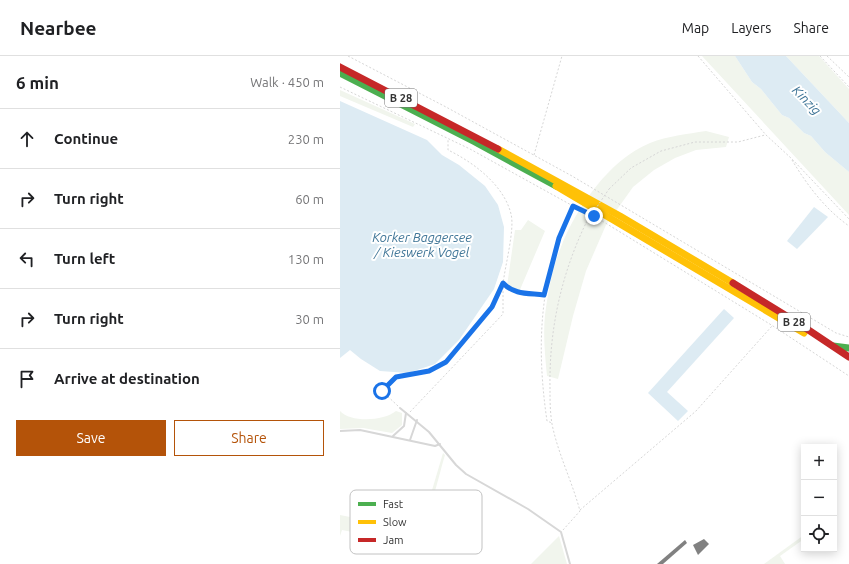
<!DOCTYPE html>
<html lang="en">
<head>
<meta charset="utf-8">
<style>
  :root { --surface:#fff; --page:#f2f2f2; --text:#202124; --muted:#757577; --line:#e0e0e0; --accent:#b45309 }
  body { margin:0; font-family:Ubuntu,sans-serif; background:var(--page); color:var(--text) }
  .controls { position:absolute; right:12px; bottom:12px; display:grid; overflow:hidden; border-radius:0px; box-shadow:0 2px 10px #0003 }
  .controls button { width:36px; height:36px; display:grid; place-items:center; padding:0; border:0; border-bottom:1px solid var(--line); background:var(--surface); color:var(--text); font:20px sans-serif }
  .stop { position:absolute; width:12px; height:12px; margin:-9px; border:3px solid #1a73e8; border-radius:50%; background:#fff }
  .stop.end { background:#1a73e8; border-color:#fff; box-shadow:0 1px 4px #0008 }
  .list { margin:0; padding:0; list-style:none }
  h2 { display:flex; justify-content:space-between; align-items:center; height:52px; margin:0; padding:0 16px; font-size:17px }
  h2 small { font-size:13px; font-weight:400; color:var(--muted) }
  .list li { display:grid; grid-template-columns:26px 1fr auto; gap:12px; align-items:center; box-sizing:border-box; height:60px; padding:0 16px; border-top:1px solid var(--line) }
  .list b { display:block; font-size:15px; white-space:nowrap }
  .list em { font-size:13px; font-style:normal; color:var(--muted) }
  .actions { display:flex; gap:8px; padding:12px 16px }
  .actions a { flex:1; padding:9px 0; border:1px solid var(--accent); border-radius:0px; text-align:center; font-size:14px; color:var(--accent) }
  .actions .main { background:var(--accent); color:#fff }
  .icon { flex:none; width:22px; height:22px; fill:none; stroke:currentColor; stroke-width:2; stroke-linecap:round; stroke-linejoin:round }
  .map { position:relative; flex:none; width:509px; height:508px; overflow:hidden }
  header { display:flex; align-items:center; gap:24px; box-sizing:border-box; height:56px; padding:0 20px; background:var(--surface); border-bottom:1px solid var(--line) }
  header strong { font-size:19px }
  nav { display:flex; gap:22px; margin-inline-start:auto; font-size:14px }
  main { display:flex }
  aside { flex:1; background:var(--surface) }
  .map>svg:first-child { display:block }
  .green { fill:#f1f5ed }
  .water { fill:#ddebf3 }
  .building { fill:#818181 }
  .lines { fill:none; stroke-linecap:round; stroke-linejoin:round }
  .path { stroke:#d6d6d6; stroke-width:1; stroke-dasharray:2 2; stroke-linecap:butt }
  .lane { stroke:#d7d7d7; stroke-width:2 }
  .fast { stroke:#4caf50; stroke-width:7 }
  .slow { stroke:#ffc107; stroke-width:7 }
  .jam { stroke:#c62828; stroke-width:7 }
  .path-bridge { stroke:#d6d6d6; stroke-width:1; stroke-dasharray:2 2; stroke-linecap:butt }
  .route { stroke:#1a73e8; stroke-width:5 }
  .labels { text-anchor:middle; stroke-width:4; stroke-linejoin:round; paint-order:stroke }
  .shield { fill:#fff; stroke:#707070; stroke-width:1 }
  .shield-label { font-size:11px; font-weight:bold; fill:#333 }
  .water-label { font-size:13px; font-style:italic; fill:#3f7597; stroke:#fff }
  .key { fill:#fff; stroke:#c2c2c2; stroke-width:1 }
  .key-label { font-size:11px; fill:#333 }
</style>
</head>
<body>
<header>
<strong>Nearbee</strong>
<nav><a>Map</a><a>Layers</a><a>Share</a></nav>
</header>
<main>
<aside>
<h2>6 min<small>Walk · 450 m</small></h2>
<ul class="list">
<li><svg class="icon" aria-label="ahead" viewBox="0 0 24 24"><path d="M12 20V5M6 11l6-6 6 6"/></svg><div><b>Continue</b></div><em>230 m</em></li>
<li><svg class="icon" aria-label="right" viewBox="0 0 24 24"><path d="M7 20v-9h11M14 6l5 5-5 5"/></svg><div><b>Turn right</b></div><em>60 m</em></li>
<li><svg class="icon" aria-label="left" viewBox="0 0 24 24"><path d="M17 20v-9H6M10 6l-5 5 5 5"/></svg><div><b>Turn left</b></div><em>130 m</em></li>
<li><svg class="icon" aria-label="right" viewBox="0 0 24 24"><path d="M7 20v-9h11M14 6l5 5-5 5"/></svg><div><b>Turn right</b></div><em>30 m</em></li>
<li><svg class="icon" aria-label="arrive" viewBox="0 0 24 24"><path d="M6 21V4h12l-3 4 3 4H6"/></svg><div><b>Arrive at destination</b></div></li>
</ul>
<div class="actions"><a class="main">Save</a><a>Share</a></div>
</aside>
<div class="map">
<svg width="509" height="508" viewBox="0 0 509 508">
  <rect width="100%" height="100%" fill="#fff"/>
  <!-- green -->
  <g class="green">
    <polygon points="362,0 395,0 412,26 421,33 442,59 449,62 464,77 471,80 485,96 509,116 509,159"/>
    <polygon points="446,0 479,0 509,33 509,67"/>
    <polygon points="0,34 75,68 73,71 0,40"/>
    <path d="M366 75 389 81 386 91 356 94 335 102 314 114 293 131 266 169 246 215 233 260 218 323 207 320C205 300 203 279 205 259 208 237 212 212 221 191 236 152 270 103 310 87 328 80 347 78 366 75Z"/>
    <polygon points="188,164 205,175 179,236 167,230 175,174 181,174"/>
    <path d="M0 355C11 367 44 365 56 355L62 357V369L52 377 23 372 0 373Z"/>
    <path d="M103 397 105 399C98 421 87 484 59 485 41 486 20 477 2 474L0 480V459L76 474 85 458Z"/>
    <polygon points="464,479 464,483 440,500 445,508 424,508"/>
    <polygon points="219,480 227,508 191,508"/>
  </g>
  <!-- water -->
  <g class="water">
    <polygon points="395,0 446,0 509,67 509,116 485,96 471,80 464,77 449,62 442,59 421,33 412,26"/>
    <polygon points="0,45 87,84 102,99 119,109 145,130 158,149 164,171 163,206 154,233 119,284 95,308 68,317 40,315 21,303 10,294 0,302"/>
    <polygon points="474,151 488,161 457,193 447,185"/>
    <polygon points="384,253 394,262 327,336 348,355 338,365 308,337"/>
  </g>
  <!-- building -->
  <g class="building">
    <polygon points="364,483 369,488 358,499 353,489"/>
    <polygon points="345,484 347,487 323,508 317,508"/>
  </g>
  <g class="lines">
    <!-- path -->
    <g class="path">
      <polyline points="8,0 106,51 232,120 496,277 509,281"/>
      <polyline points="358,0 426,79 452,103 509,163"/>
      <polyline points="480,0 509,31"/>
      <polyline points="487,0 509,21"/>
      <path d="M0 31 130 93 233 150C199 220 196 289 207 365L212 367"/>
      <polyline points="194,99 222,0"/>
      <path d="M452 104C467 129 485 153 509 170"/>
      <polyline points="269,133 291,112 321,95 355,86 398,86 425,79"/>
      <polyline points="234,150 254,160 433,270 509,320"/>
      <polyline points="164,227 175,236 203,239"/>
      <polyline points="58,350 42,335 56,321 89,315 106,306 152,251 163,227"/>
      <path d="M70 356 163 258C163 248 163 238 163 228 165 210 175 173 171 158 164 129 133 106 108 94V83"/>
      <polyline points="240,454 356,355 432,270"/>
      <path d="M223 474 240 455C232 425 218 398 212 368 210 356 210 343 210 332 209 274 221 219 246 167"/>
    </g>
    <!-- lane -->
    <g class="lane">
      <polyline points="60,352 89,376 116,409 126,418 188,453 221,476 230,508"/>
      <polyline points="0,375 20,374 95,390 100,388"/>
      <polyline points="53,380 64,370 66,357"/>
      <polyline points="70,384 77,364"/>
    </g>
    <!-- fast -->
    <g class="fast">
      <polyline points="0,17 135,86 216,130"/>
      <polyline points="493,290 509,292"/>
    </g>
    <!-- slow -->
    <g class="slow">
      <polyline points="158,93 280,160 393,227"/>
      <polyline points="216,130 464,277"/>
    </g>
    <!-- jam -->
    <g class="jam">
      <polyline points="0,11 158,93"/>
      <polyline points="393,227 458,267 509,301"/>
    </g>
    <!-- path-bridge -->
    <polyline class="path-bridge" points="246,167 269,133"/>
  </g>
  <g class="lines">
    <!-- route -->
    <path class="route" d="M42 335 56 321 89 315 106 306 152 251 163 227C174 239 189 237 204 239L219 182 233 150 254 160"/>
  </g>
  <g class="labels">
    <!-- shield labels -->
    <g class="shield">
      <rect x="45" y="33" width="32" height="18" rx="3"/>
      <rect x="438" y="257" width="32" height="18" rx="3"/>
    </g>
    <g class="shield-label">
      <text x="61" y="46">B 28</text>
      <text x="454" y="270">B 28</text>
    </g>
    <!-- water labels -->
    <g class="water-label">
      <text transform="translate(467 44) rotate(46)" y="5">Kinzig</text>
      <text x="82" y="186">Korker Baggersee<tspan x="82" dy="15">/ Kieswerk Vogel</tspan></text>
    </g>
  </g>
  <!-- legend -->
  <rect x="10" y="434" width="132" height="64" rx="6" class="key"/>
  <rect x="18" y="446" width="18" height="4" fill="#4caf50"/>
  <rect x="18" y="464" width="18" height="4" fill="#ffc107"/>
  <rect x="18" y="482" width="18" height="4" fill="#c62828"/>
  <g class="key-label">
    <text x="43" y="452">Fast</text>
    <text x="43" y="470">Slow</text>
    <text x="43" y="488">Jam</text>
  </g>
</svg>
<div class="controls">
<button>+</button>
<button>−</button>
<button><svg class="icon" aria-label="locate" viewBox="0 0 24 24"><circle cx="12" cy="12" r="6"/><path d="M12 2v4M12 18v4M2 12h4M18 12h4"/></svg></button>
</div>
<div class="stop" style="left:42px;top:335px"></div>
<div class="stop end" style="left:254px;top:160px"></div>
</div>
</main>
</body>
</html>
